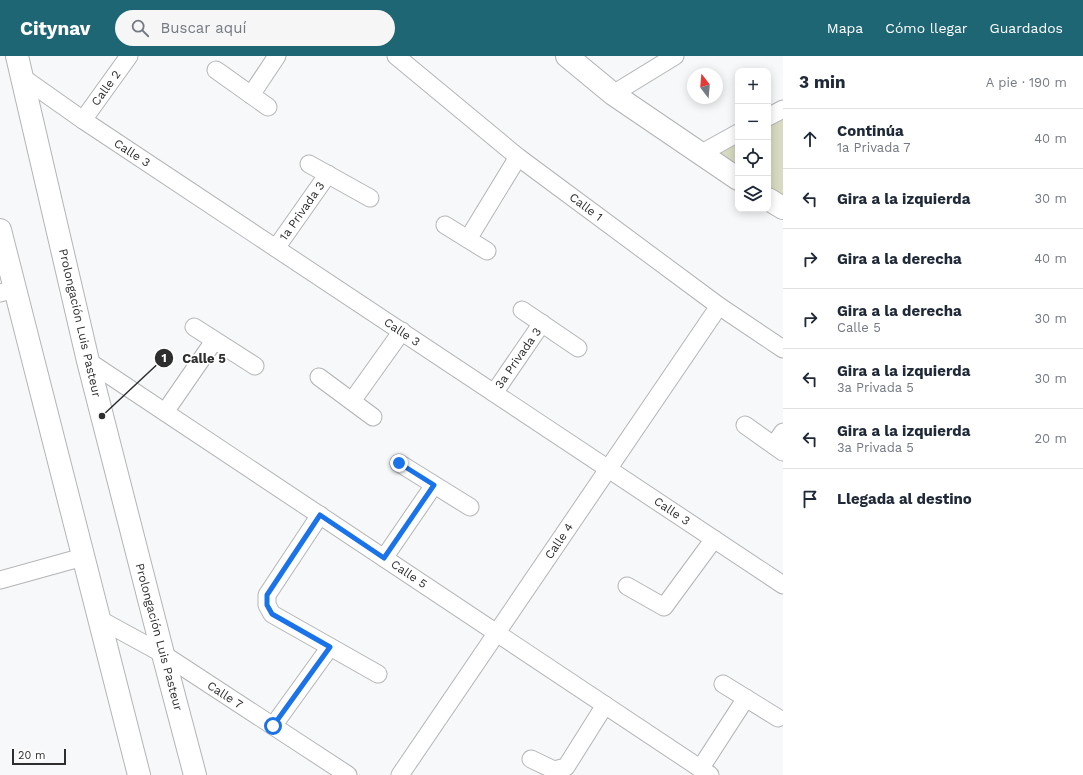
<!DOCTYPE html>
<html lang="es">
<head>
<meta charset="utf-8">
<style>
  :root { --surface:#fff; --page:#f6f6f7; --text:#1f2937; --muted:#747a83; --line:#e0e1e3; --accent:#1e6674 }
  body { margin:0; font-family:"Work Sans",sans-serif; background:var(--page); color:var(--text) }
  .controls { position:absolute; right:12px; top:12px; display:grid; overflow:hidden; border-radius:8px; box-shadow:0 2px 10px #0003 }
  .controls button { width:36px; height:36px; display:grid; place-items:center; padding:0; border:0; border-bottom:1px solid var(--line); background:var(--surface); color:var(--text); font:20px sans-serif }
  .compass { position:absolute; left:687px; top:12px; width:36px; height:36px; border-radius:50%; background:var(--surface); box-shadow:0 2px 10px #0003; rotate:344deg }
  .scale { position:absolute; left:12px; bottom:10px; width:54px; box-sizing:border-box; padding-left:4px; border:2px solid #2e2e2f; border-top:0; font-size:11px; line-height:14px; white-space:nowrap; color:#2e2e2f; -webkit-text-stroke:3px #fff; paint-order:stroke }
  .stop { position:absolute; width:12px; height:12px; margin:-9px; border:3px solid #1a73e8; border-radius:50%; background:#fff }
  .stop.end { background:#1a73e8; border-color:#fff; box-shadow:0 1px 4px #0008 }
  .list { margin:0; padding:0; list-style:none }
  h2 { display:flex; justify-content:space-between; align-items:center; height:52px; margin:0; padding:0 16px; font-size:17px }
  h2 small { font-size:13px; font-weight:400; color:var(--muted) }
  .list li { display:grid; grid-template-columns:26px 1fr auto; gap:12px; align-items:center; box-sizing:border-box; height:60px; padding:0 16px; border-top:1px solid var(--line) }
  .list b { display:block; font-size:15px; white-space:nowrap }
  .list p { margin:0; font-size:13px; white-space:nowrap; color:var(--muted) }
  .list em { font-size:13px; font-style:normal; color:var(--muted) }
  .icon { flex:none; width:22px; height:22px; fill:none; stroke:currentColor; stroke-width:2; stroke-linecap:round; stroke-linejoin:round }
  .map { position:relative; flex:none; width:783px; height:719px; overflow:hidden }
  header { display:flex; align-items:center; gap:24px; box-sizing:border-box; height:56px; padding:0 20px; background:var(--accent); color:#fff }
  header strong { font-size:19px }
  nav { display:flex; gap:22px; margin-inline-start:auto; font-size:14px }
  .search { width:280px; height:36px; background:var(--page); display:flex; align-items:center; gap:10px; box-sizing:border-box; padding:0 14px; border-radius:22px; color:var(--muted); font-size:15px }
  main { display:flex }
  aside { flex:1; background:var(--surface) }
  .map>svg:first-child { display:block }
  .green { fill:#d8dbc1 }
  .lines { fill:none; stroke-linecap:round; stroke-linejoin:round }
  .street-casing { stroke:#b3b4b6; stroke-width:19 }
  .secondary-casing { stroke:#b3b4b6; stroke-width:24 }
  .street { stroke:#fff; stroke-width:17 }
  .secondary { stroke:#fff; stroke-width:22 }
  .route { stroke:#1a73e8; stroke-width:5 }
  .labels { text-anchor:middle; stroke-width:3.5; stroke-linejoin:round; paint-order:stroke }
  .street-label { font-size:12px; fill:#2e2e2f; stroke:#fff }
  .leader { fill:none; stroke:#2e2e2f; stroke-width:1.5 }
  .callout-dot { fill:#2e2e2f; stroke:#fff; stroke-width:1.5 }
  .mark-label { font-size:12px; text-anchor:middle; font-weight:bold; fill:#fff }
  .callout-label { font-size:13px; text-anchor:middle; font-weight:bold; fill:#2e2e2f; stroke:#fff; stroke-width:3.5; stroke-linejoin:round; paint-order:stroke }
</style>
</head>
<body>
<header>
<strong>Citynav</strong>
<div class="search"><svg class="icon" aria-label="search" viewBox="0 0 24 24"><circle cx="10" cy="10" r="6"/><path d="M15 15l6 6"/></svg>Buscar aquí</div>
<nav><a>Mapa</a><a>Cómo llegar</a><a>Guardados</a></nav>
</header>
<main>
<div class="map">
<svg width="783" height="719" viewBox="0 0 783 719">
  <rect width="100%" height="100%" fill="#f7f8fa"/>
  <!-- green -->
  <g class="green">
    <polygon points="783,61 783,144 768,134 768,69"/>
    <polygon points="738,85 738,114 713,98"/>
  </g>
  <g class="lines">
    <defs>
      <g id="street">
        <polyline points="396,0 518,101 719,250 783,293"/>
        <polyline points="216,14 268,51"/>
        <polyline points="22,21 83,64 783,529"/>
        <polyline points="613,38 675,0"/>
        <polyline points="251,39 277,0"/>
        <polyline points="768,61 783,53"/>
        <polyline points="83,64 129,0"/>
        <polyline points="700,98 738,77"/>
        <polyline points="309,108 370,142"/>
        <polyline points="445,169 487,195"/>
        <polyline points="468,183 518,101"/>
        <polyline points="276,192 328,118"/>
        <polyline points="0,237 15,233"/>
        <polyline points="522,254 578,292"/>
        <polyline points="194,271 255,310"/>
        <polyline points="88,305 710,719"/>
        <polyline points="319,321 373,361"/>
        <polyline points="494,337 542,267"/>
        <polyline points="352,345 402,275"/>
        <polyline points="165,356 214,285"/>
        <polyline points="745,369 783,396"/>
        <polyline points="774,389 783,376"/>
        <polyline points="399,407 470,451"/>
        <polyline points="320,459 267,539 267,549 272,558 378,618"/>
        <polyline points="384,502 434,429"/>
        <polyline points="0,524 83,501"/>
        <polyline points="627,530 664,551 714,483"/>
        <polyline points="99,563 163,598 348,719"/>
        <polyline points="723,628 778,662"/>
        <polyline points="273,670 330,591"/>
        <polyline points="531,703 554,714 566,711 605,649"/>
        <polyline points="700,713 746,642"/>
        <polyline points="400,719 719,250"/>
      </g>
      <g id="secondary">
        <polyline points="17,0 88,305 163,598 195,719"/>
        <polyline points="567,0 613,38 738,123"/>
        <polyline points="768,143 783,152"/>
        <polyline points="0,174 139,719"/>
      </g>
    </defs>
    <!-- street casing -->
    <use href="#street" class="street-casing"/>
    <!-- secondary casing -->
    <use href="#secondary" class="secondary-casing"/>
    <!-- street -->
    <use href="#street" class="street"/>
    <!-- secondary -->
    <use href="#secondary" class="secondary"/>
  </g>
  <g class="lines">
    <!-- route -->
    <polyline class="route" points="273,670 330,591 272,558 267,549 267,539 320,459 384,502 434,429 399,407"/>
  </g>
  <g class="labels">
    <!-- street labels -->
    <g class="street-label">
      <text transform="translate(106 32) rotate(-54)" y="4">Calle 2</text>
      <text transform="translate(132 97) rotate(33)" y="4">Calle 3</text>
      <text transform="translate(586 151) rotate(37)" y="4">Calle 1</text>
      <text transform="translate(302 155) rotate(-55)" y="4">1a Privada 3</text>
      <text transform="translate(80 267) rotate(77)" y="4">Prolongación Luis Pasteur</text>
      <text transform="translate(402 276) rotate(34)" y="4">Calle 3</text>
      <text transform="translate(518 302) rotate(-55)" y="4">3a Privada 3</text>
      <text transform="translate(672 455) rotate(34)" y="4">Calle 3</text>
      <text transform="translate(559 485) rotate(-56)" y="4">Calle 4</text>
      <text transform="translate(409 518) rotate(34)" y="4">Calle 5</text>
      <text transform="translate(159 581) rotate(75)" y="4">Prolongación Luis Pasteur</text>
      <text transform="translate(225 639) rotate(33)" y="4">Calle 7</text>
    </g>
  </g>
  <!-- callouts -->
  <path class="leader" d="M102 360L164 302"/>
  <g class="callout-dot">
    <circle cx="102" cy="360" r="4"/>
    <circle cx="164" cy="302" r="10"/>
  </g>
  <g class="mark-label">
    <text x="164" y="306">1</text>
  </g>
  <g class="callout-label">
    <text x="204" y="307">Calle 5</text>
  </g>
</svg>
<div class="controls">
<button>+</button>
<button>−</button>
<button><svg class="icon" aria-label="locate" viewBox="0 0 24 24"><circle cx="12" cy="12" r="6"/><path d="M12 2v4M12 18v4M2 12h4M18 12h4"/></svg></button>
<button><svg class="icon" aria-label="layers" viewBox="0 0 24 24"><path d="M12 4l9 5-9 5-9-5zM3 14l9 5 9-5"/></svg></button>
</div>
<svg class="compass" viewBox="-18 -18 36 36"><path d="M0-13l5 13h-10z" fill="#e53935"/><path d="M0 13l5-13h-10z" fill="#747a83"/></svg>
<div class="scale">20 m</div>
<div class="stop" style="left:273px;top:670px"></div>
<div class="stop end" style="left:399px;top:407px"></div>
</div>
<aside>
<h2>3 min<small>A pie · 190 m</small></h2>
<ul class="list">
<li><svg class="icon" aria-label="ahead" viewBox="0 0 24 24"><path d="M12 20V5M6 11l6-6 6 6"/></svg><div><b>Continúa</b><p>1a Privada 7</p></div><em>40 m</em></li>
<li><svg class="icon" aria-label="left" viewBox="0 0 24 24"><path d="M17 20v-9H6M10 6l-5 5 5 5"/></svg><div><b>Gira a la izquierda</b></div><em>30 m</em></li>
<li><svg class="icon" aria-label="right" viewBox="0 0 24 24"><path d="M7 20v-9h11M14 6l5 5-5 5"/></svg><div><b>Gira a la derecha</b></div><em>40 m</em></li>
<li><svg class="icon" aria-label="right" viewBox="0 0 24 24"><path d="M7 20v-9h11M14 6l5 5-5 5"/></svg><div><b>Gira a la derecha</b><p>Calle 5</p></div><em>30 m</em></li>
<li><svg class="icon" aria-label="left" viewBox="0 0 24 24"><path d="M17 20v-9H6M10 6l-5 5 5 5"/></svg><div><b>Gira a la izquierda</b><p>3a Privada 5</p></div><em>30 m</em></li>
<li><svg class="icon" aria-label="left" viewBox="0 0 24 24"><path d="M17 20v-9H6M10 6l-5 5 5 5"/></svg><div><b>Gira a la izquierda</b><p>3a Privada 5</p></div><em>20 m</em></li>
<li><svg class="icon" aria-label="arrive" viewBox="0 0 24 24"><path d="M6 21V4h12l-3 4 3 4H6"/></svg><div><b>Llegada al destino</b></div></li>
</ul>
</aside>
</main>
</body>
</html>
